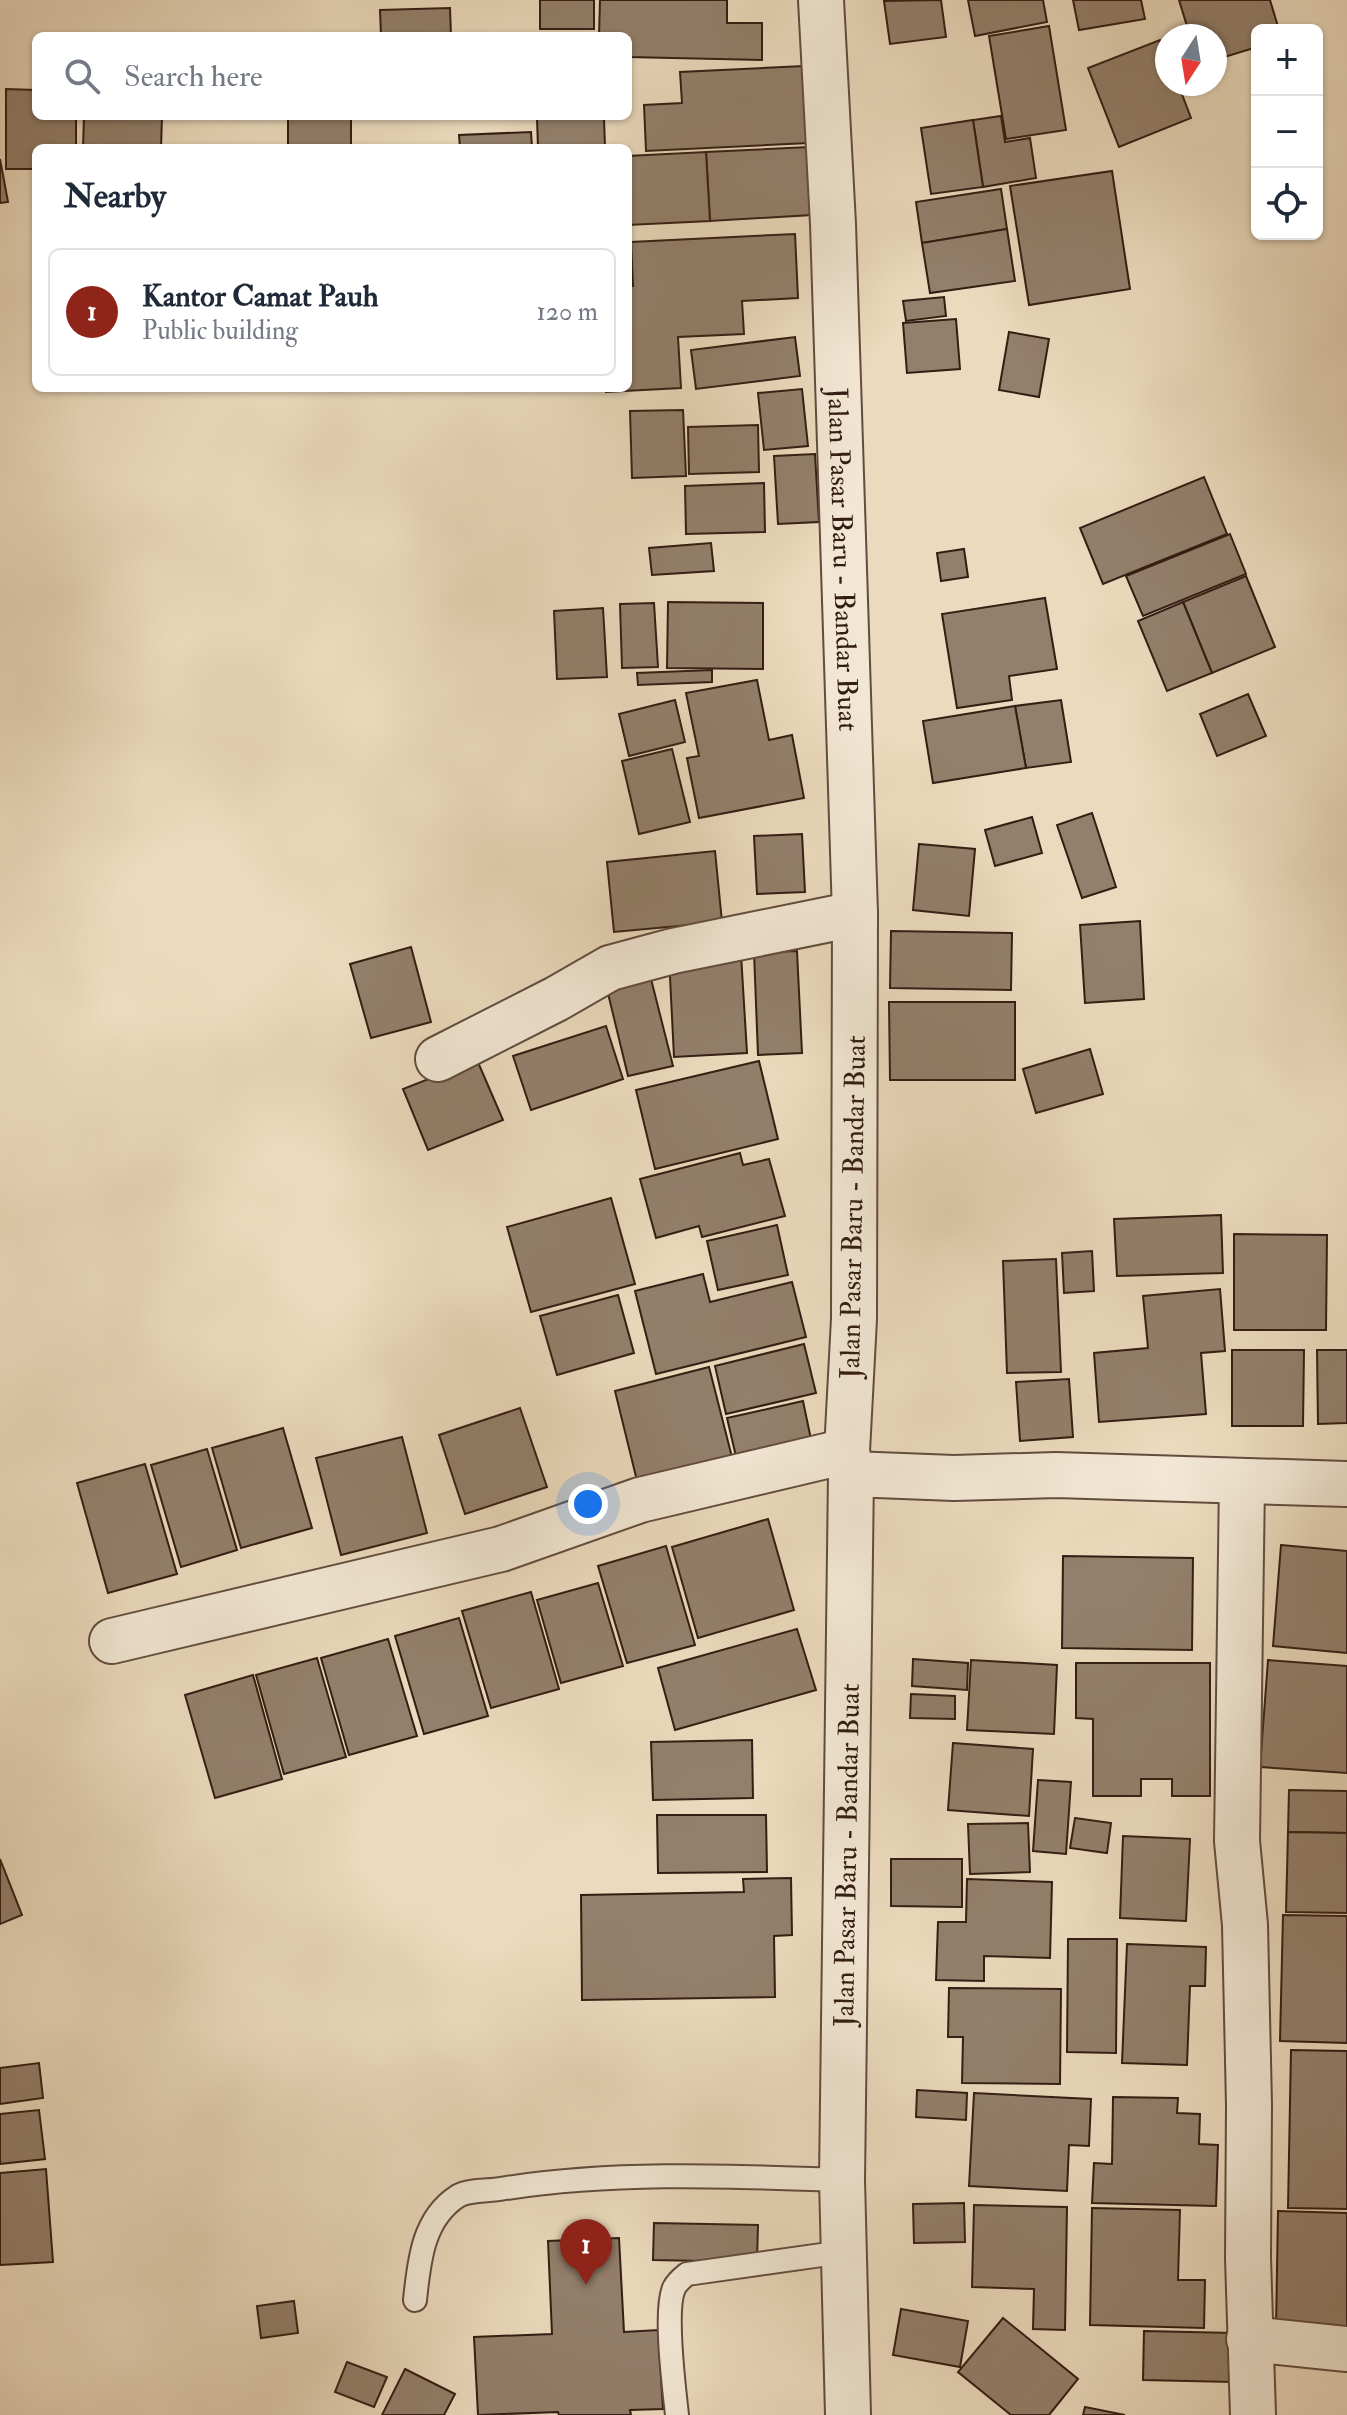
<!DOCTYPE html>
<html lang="en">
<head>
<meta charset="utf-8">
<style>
  :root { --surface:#fff; --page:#f6f6f7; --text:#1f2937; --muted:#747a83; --line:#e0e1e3; --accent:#8f2418 }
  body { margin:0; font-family:"IM FELL Double Pica",serif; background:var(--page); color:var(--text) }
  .controls { position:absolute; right:24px; top:24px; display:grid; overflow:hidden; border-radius:12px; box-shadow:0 2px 6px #0004 }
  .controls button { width:72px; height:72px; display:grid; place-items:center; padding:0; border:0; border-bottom:2px solid var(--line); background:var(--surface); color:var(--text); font:40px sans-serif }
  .compass { position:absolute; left:1155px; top:24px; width:72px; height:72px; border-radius:50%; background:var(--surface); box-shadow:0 2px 6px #0004; rotate:192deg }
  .you { position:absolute; left:588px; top:1504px; width:28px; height:28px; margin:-20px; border:6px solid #fff; border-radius:50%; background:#1a73e8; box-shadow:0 0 0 12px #1a73e833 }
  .badge { display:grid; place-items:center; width:52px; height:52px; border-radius:50%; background:var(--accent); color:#fff; font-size:26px; font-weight:700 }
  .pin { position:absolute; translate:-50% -66px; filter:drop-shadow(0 2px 4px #0008) }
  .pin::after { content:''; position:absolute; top:42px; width:28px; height:24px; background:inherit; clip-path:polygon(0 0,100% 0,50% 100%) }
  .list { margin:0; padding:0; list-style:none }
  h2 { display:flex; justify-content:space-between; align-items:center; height:104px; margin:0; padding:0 32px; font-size:34px }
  h2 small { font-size:26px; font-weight:400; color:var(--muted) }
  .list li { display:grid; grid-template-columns:52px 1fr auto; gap:24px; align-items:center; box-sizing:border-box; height:128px; margin:0 16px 16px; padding:0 16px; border:2px solid var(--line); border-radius:12px }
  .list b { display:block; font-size:30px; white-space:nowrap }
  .list p { margin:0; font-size:26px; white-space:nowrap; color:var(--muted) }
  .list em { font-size:26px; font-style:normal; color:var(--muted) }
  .icon { flex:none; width:44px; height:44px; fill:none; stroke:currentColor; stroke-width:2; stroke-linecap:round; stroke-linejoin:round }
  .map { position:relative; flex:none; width:1347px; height:2415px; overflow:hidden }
  .search { position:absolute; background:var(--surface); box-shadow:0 2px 6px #0004; left:32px; top:32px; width:600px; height:88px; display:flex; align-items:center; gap:20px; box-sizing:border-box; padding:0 28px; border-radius:12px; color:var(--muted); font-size:30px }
  .panel { position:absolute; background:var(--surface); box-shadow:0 2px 6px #0004; left:32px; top:144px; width:600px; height:248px; border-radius:12px }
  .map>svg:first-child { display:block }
  .building { fill:#937f6b; stroke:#341d13; stroke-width:2 }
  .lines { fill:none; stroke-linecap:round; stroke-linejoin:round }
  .service-casing { stroke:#624c3e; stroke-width:26 }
  .minor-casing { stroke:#624c3e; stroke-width:48 }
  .tertiary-casing { stroke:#624c3e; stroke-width:48 }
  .service { stroke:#f2e7d4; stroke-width:22 }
  .minor { stroke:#f2e7d4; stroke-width:44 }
  .tertiary { stroke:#f2e7d4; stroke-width:44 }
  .labels { text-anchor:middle; stroke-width:6; stroke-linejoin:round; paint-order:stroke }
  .street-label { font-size:28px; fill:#341d13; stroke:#f2e7d4 }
</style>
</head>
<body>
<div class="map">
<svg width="1347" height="2415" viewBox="0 0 1347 2415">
  <rect width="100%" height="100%" fill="#ebdabd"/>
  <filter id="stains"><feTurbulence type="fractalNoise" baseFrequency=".0025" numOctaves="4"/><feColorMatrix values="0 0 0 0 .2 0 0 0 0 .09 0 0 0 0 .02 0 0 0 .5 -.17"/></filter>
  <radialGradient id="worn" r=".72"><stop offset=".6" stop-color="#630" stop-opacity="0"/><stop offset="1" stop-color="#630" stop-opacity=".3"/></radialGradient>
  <!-- building -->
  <g class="building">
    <rect x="540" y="0" width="54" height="29"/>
    <polygon points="600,0 727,0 727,23 762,23 762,60 628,57 628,36 599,36"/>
    <polygon points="941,0 946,37 890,44 884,1"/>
    <polygon points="968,0 1043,0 1047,22 975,36"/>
    <polygon points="1073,0 1141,0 1145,19 1079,30"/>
    <polygon points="1179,0 1270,0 1279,30 1257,30 1257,47 1215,60 1215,36 1190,36"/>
    <polygon points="450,8 451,36 381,36 380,10"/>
    <polygon points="1049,26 1066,130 1006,139 989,36"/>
    <polygon points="1160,40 1167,58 1167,84 1178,84 1191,118 1119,147 1088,68"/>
    <polygon points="803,66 808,143 646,151 644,105 682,103 680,72"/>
    <polygon points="6,89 36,90 36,116 76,116 76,148 36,148 36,185 34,185 33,169 6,169"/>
    <polygon points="84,116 162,116 161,148 83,148"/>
    <rect x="288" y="116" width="63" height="32"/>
    <polygon points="1001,116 1005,142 1030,138 1036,178 983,187 973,120"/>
    <polygon points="537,118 604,118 605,148 538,148"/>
    <polygon points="973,120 983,187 931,194 921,128"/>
    <polygon points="531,132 532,148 460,148 459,135"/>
    <polygon points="809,147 812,215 710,221 706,152"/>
    <polygon points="706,152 710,221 628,225 628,156"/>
    <polygon points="0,159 8,202 0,203"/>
    <polygon points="1112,171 1130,289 1029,305 1010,186"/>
    <polygon points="1001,189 1007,229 922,243 916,202"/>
    <polygon points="1007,229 1015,281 930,293 922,243"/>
    <polygon points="795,234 798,298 742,301 744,334 678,337 681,388 606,392 606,388 628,388 628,287 633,286 631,242"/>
    <polygon points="944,297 946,316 906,321 903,301"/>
    <polygon points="956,319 960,369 907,373 903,323"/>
    <polygon points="1009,332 1049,339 1039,397 999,390"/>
    <polygon points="795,337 800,376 696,389 691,350"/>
    <polygon points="802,389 808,446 764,450 758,393"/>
    <polygon points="683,410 686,476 632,478 630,411"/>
    <polygon points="758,425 759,472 689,474 688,427"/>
    <polygon points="815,454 819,522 778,524 774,456"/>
    <polygon points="1204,477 1227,534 1103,584 1080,528"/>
    <polygon points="764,483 765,532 686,534 685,486"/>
    <polygon points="1230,534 1246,574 1143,616 1126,576"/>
    <polygon points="711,543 714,571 652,575 649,548"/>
    <polygon points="964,549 968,577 941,581 937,553"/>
    <polygon points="1246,576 1275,647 1212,673 1183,602"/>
    <polygon points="1045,598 1057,669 1009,676 1012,700 957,708 942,614"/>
    <polygon points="668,602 763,603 763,669 667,668"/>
    <polygon points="1183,602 1212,673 1167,691 1138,621"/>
    <polygon points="654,603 658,667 622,668 620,604"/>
    <polygon points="603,608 607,677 557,679 554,611"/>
    <polygon points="712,670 712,682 638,685 637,673"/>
    <polygon points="757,680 769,740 792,735 804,798 699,818 687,758 699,756 686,693"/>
    <polygon points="1248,694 1266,736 1217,756 1200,714"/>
    <polygon points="675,700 685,742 629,756 619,714"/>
    <polygon points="1061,700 1071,762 1026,768 1015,706"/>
    <polygon points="1015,706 1026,768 933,783 923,721"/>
    <polygon points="672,749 690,822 639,834 622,761"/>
    <polygon points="1092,813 1116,887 1082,898 1057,825"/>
    <polygon points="1032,817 1042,853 995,866 985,830"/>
    <polygon points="802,834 805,892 757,894 754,836"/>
    <polygon points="919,844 975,849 969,916 913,910"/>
    <polygon points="715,851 722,922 614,932 607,862"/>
    <polygon points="1140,921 1144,999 1085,1003 1080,925"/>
    <polygon points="891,931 1012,933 1011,990 890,988"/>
    <polygon points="411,947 431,1022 371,1038 350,964"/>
    <polygon points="797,951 802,1053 758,1055 754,952"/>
    <polygon points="741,954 747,1053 674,1057 669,957"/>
    <polygon points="649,971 673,1066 628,1076 605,981"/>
    <polygon points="889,1002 1015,1002 1015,1080 890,1080"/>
    <polygon points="606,1026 623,1079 531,1110 513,1056"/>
    <polygon points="1090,1049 1103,1094 1036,1113 1023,1069"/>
    <polygon points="477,1060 503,1120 428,1150 403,1089"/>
    <polygon points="759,1061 778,1139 655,1169 636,1090"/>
    <polygon points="740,1153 743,1165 769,1159 785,1216 702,1237 699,1226 656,1238 640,1179"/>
    <polygon points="611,1198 635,1284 531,1312 507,1227"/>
    <polygon points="1221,1215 1223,1273 1117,1276 1114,1219"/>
    <polygon points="777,1225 788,1275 718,1290 707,1241"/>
    <polygon points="1234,1234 1327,1235 1326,1330 1234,1330"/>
    <polygon points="1092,1251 1094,1291 1064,1293 1062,1253"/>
    <polygon points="1056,1259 1061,1372 1007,1373 1003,1261"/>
    <polygon points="703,1274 710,1302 792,1282 806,1337 656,1374 635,1291"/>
    <polygon points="1220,1289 1225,1351 1201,1353 1206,1414 1099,1422 1094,1353 1148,1348 1143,1296"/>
    <polygon points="618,1295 634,1353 557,1375 540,1316"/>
    <polygon points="804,1344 816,1393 726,1414 715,1366"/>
    <polygon points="1232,1350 1304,1350 1303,1426 1232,1426"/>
    <polygon points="1317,1350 1347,1350 1347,1423 1318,1424"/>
    <polygon points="709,1367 734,1465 639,1489 615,1391"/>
    <polygon points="1069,1379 1073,1437 1020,1441 1016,1382"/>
    <polygon points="803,1401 813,1449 738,1465 727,1418"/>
    <polygon points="520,1408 547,1487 465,1514 439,1435"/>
    <polygon points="283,1428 312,1528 241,1548 212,1448"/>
    <polygon points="402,1437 427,1533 341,1555 316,1458"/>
    <polygon points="207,1449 237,1550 181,1567 151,1465"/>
    <polygon points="145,1464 177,1574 108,1593 77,1483"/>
    <polygon points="768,1519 794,1610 698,1638 672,1547"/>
    <polygon points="1281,1545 1347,1551 1347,1653 1273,1646"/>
    <polygon points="666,1546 695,1645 627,1663 598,1566"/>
    <polygon points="1063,1556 1193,1558 1192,1650 1062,1648"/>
    <polygon points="598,1583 623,1666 561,1683 537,1600"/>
    <polygon points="531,1592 559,1689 491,1708 462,1611"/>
    <polygon points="459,1618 488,1716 424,1734 395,1636"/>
    <polygon points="797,1629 816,1690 675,1730 658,1668"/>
    <polygon points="388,1639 417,1736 349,1755 321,1658"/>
    <polygon points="317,1658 346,1757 284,1774 256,1675"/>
    <polygon points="913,1659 968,1663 967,1690 912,1686"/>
    <polygon points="971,1660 1057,1665 1054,1734 967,1730"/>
    <polygon points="1268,1660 1347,1666 1347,1773 1260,1767"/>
    <polygon points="1076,1663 1210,1663 1210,1796 1172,1796 1172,1779 1141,1779 1141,1796 1093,1796 1093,1719 1076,1718"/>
    <polygon points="253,1675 282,1779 215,1798 185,1695"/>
    <polygon points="911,1694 955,1696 955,1719 910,1718"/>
    <polygon points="752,1740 753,1798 653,1800 651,1742"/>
    <polygon points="953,1743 1033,1749 1029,1816 948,1810"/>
    <polygon points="1038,1780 1071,1782 1066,1854 1033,1851"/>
    <polygon points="1289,1790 1347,1791 1347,1833 1288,1832"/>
    <polygon points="657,1815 766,1815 767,1872 658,1873"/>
    <polygon points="1075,1818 1111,1823 1107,1853 1070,1848"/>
    <polygon points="1028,1823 1030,1872 970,1874 968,1824"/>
    <polygon points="1288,1832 1347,1833 1347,1913 1286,1912"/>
    <polygon points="1123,1836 1190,1839 1186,1921 1120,1918"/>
    <polygon points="0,1859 22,1915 0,1924"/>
    <polygon points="891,1859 962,1859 962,1907 891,1906"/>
    <polygon points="791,1878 792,1935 774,1936 775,1997 582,2000 581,1895 744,1892 743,1879"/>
    <polygon points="967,1879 1052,1882 1050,1958 984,1956 984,1981 936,1980 938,1922 966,1922"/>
    <polygon points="1283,1915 1347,1916 1347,2043 1280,2041"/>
    <polygon points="1068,1939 1117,1939 1116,2053 1067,2052"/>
    <polygon points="1127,1944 1206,1947 1205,1986 1190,1986 1187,2065 1122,2063"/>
    <polygon points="949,1988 1061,1989 1060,2084 962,2083 963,2037 948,2037"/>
    <polygon points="1291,2050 1347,2051 1347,2209 1288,2208"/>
    <polygon points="39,2063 43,2098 0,2104 0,2068"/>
    <polygon points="917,2090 967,2093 966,2120 916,2117"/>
    <polygon points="974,2093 1091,2099 1089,2146 1069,2145 1067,2191 969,2186"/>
    <polygon points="1113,2097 1178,2098 1177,2113 1200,2114 1199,2144 1218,2145 1216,2206 1092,2203 1094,2163 1112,2164"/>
    <polygon points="39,2110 45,2159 0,2164 0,2114"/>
    <polygon points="46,2169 53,2262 0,2265 0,2173"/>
    <polygon points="964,2203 965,2242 914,2243 913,2204"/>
    <polygon points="974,2205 1067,2207 1065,2330 1033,2329 1034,2289 972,2287"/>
    <polygon points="1092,2208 1180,2210 1178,2280 1205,2280 1204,2328 1090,2325"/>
    <polygon points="1278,2211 1347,2213 1347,2331 1276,2329"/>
    <polygon points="654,2223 758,2225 757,2262 653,2260"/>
    <polygon points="619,2238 624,2332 658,2330 663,2409 630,2410 631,2415 559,2415 558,2412 478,2415 474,2337 552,2334 548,2241"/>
    <polygon points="294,2301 298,2333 261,2338 257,2306"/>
    <polygon points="901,2309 968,2321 960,2367 893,2355"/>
    <polygon points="1003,2318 1078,2379 1049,2415 1011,2415 958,2372"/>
    <polygon points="1144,2331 1234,2333 1233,2382 1143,2380"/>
    <polygon points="347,2362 387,2377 374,2407 335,2392"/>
    <polygon points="405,2369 455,2394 444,2415 382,2415"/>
    <polygon points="1085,2407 1125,2415 1083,2415"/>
  </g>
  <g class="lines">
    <defs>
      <g id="service">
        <path d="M415 2300C419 2263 422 2219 458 2196 468 2190 488 2191 500 2189 613 2171 728 2176 842 2180"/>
        <path d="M677 2415C674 2387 664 2311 674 2288 677 2282 682 2278 687 2274L843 2252"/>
      </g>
      <g id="minor">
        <polyline points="438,1059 556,999 610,968 673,951 855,914"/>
        <polyline points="851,1474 954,1478 1056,1475 1347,1484"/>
        <polyline points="1242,1481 1237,1841 1245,1925 1249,2105 1248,2258 1253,2415"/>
        <polyline points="112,1641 501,1549 640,1500 847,1451"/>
        <polyline points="1249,2339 1347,2349"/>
      </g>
      <g id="tertiary">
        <path id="s1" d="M821 0 833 224 855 914 854 1319 847 1451 851 1474 842 2180 848 2415"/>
      </g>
    </defs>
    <!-- service casing -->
    <use href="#service" class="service-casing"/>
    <!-- minor casing -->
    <use href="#minor" class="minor-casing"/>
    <!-- tertiary casing -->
    <use href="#tertiary" class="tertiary-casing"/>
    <!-- service -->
    <use href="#service" class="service"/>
    <!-- minor -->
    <use href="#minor" class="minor"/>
    <!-- tertiary -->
    <use href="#tertiary" class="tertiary"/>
  </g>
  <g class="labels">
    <!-- street labels -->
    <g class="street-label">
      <text dy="10" stroke="none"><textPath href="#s1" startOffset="560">Jalan Pasar Baru - Bandar Buat</textPath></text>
      <text transform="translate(852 1207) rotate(-89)" y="10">Jalan Pasar Baru - Bandar Buat</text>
      <text transform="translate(846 1855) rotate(-89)" y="10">Jalan Pasar Baru - Bandar Buat</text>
    </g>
  </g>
  <rect width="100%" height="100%" filter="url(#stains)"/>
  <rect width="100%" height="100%" fill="url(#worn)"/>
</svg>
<div class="controls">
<button>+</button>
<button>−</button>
<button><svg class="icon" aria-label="locate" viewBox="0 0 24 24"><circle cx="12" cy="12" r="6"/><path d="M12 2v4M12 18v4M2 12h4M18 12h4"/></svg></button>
</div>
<svg class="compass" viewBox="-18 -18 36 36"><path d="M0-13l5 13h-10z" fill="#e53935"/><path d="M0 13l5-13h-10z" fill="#747a83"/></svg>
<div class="you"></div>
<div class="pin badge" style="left:586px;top:2285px">1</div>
<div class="search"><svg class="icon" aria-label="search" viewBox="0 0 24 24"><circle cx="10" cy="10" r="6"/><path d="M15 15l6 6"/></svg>Search here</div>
<section class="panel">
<h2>Nearby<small></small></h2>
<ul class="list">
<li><span class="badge">1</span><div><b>Kantor Camat Pauh</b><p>Public building</p></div><em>120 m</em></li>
</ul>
</section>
</div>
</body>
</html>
